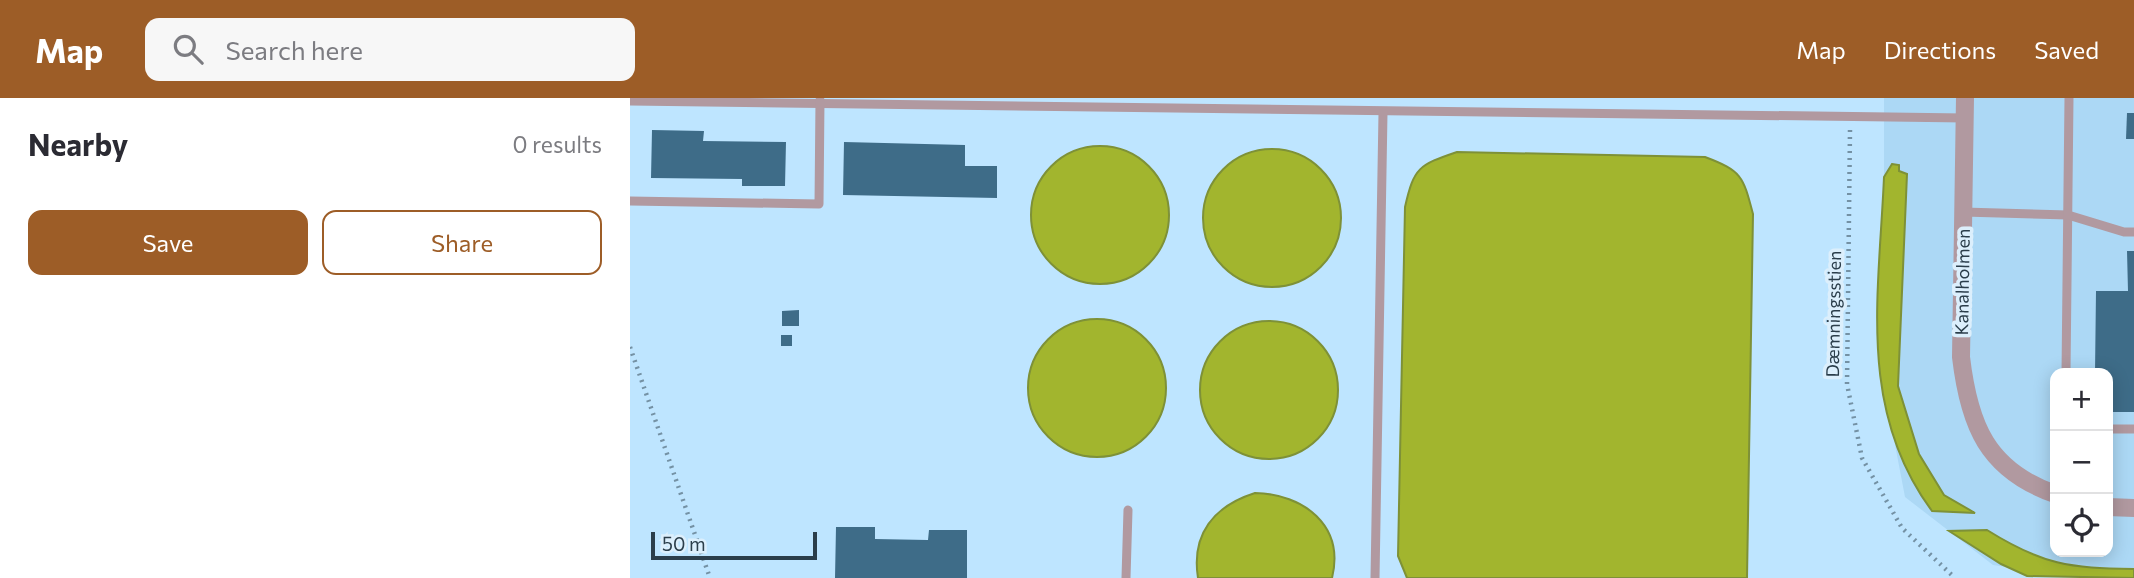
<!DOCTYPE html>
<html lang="en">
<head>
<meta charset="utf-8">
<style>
  :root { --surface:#fff; --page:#f7f7f7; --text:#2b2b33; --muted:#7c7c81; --line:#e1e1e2; --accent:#9d5d27 }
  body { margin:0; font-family:Commissioner,sans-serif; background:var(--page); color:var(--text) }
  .controls { position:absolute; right:21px; bottom:21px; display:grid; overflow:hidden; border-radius:14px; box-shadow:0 4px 18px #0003 }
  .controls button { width:63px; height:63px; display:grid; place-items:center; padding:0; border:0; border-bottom:2px solid var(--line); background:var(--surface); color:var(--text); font:35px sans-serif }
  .scale { position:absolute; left:21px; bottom:18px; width:166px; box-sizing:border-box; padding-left:7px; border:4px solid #2b3e4b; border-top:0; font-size:19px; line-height:24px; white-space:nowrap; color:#2b3e4b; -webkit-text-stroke:5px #dceffc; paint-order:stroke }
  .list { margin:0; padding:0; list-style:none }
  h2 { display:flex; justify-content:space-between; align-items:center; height:91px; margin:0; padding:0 28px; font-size:30px }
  h2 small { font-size:23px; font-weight:400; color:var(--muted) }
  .actions { display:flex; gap:14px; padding:21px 28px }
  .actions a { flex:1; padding:16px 0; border:2px solid var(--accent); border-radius:14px; text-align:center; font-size:24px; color:var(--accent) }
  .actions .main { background:var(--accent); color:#fff }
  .icon { flex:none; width:38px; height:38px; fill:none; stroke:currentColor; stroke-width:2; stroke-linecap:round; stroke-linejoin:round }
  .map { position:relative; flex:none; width:1504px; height:480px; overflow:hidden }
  header { display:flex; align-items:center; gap:42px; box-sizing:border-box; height:98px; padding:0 35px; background:var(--accent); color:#fff }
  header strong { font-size:33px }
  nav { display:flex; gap:38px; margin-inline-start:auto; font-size:24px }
  .search { width:490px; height:63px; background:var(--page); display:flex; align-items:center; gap:18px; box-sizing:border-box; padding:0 24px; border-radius:14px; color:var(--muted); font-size:26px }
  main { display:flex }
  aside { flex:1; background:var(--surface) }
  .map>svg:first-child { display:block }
  .built { fill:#acd8f5; fill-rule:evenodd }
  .water { fill:#a2b52e; stroke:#7e9137; stroke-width:2 }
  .building { fill:#3e6c88 }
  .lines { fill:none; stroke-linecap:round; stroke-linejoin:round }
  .path { stroke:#7491a4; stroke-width:4.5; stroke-dasharray:2 5; stroke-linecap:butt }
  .service { stroke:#b199a0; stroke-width:9 }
  .minor { stroke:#b199a0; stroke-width:18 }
  .labels { text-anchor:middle; stroke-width:7; stroke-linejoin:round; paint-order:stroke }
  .street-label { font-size:18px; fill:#2b3e4b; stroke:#dceffc }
</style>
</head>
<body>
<header>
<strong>Map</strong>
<div class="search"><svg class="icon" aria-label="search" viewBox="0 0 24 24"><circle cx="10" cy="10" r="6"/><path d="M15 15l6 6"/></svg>Search here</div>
<nav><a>Map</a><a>Directions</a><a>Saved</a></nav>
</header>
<main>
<aside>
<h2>Nearby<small>0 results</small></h2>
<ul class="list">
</ul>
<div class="actions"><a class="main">Save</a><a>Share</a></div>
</aside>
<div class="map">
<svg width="1504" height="480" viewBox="0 0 1504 480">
  <rect width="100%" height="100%" fill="#bee5ff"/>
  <!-- built -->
  <path class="built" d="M1254 0H1504V480H1447L1363 467 1275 399 1254 289ZM1425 275H1478V454H1425Z"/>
  <!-- water -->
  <g class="water">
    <circle cx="470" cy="117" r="69"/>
    <circle cx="642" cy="120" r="69"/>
    <path d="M827 54 1075 59C1112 73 1113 78 1123 116L1117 480H777L768 458 775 109C784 69 789 67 827 54Z"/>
    <path d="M1262 66 1269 67V73L1277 76 1268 288 1289 356 1314 397 1345 415 1302 413C1227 312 1249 196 1254 79Z"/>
    <circle cx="467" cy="290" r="69"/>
    <circle cx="639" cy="292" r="69"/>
    <path d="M625 395C673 396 715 427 702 480H568C561 436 584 408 625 395Z"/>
    <path d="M1357 432C1413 467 1439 470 1504 471V480L1397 478 1371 466 1319 433Z"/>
  </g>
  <!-- building -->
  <g class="building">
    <polygon points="1497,15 1504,15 1504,41 1496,41"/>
    <polygon points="22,32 74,33 73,43 156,44 155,88 112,88 112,81 21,80"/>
    <polygon points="214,44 335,47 335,68 367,68 367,100 213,97"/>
    <polygon points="1497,153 1504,153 1504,314 1478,314 1478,275 1465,275 1466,193 1498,193"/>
    <polygon points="169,212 169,228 152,228 152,213"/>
    <rect x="151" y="237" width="11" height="11"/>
    <polygon points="206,429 245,429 245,441 298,442 299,432 337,432 337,480 205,480"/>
  </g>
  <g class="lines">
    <!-- path -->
    <g class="path">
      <polyline points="1220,32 1217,286 1232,360 1272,430 1325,480"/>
      <polyline points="0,249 80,480"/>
    </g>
    <!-- service -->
    <g class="service">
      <polyline points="0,3 1335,20"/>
      <polyline points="0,103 189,106 190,2"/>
      <polyline points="1333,114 1438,117 1494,134 1504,134"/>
      <polyline points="1436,275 1439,0"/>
      <polyline points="1478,331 1504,331"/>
      <polyline points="496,480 498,412"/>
      <polyline points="745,480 753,15"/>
    </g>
    <!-- minor -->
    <g class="minor">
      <path d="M1335 0 1331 259C1339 327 1357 372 1425 396"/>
      <polyline points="1478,409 1504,410"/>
    </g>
  </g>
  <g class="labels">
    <!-- street labels -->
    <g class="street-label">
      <text transform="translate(1333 184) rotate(-89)" y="6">Kanalholmen</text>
      <text transform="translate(1204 216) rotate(-89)" y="6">Dæmningsstien</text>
    </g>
  </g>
</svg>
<div class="controls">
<button>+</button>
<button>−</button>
<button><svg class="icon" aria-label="locate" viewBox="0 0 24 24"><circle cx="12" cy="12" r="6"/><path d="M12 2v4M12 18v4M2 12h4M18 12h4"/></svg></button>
</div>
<div class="scale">50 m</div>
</div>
</main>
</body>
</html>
